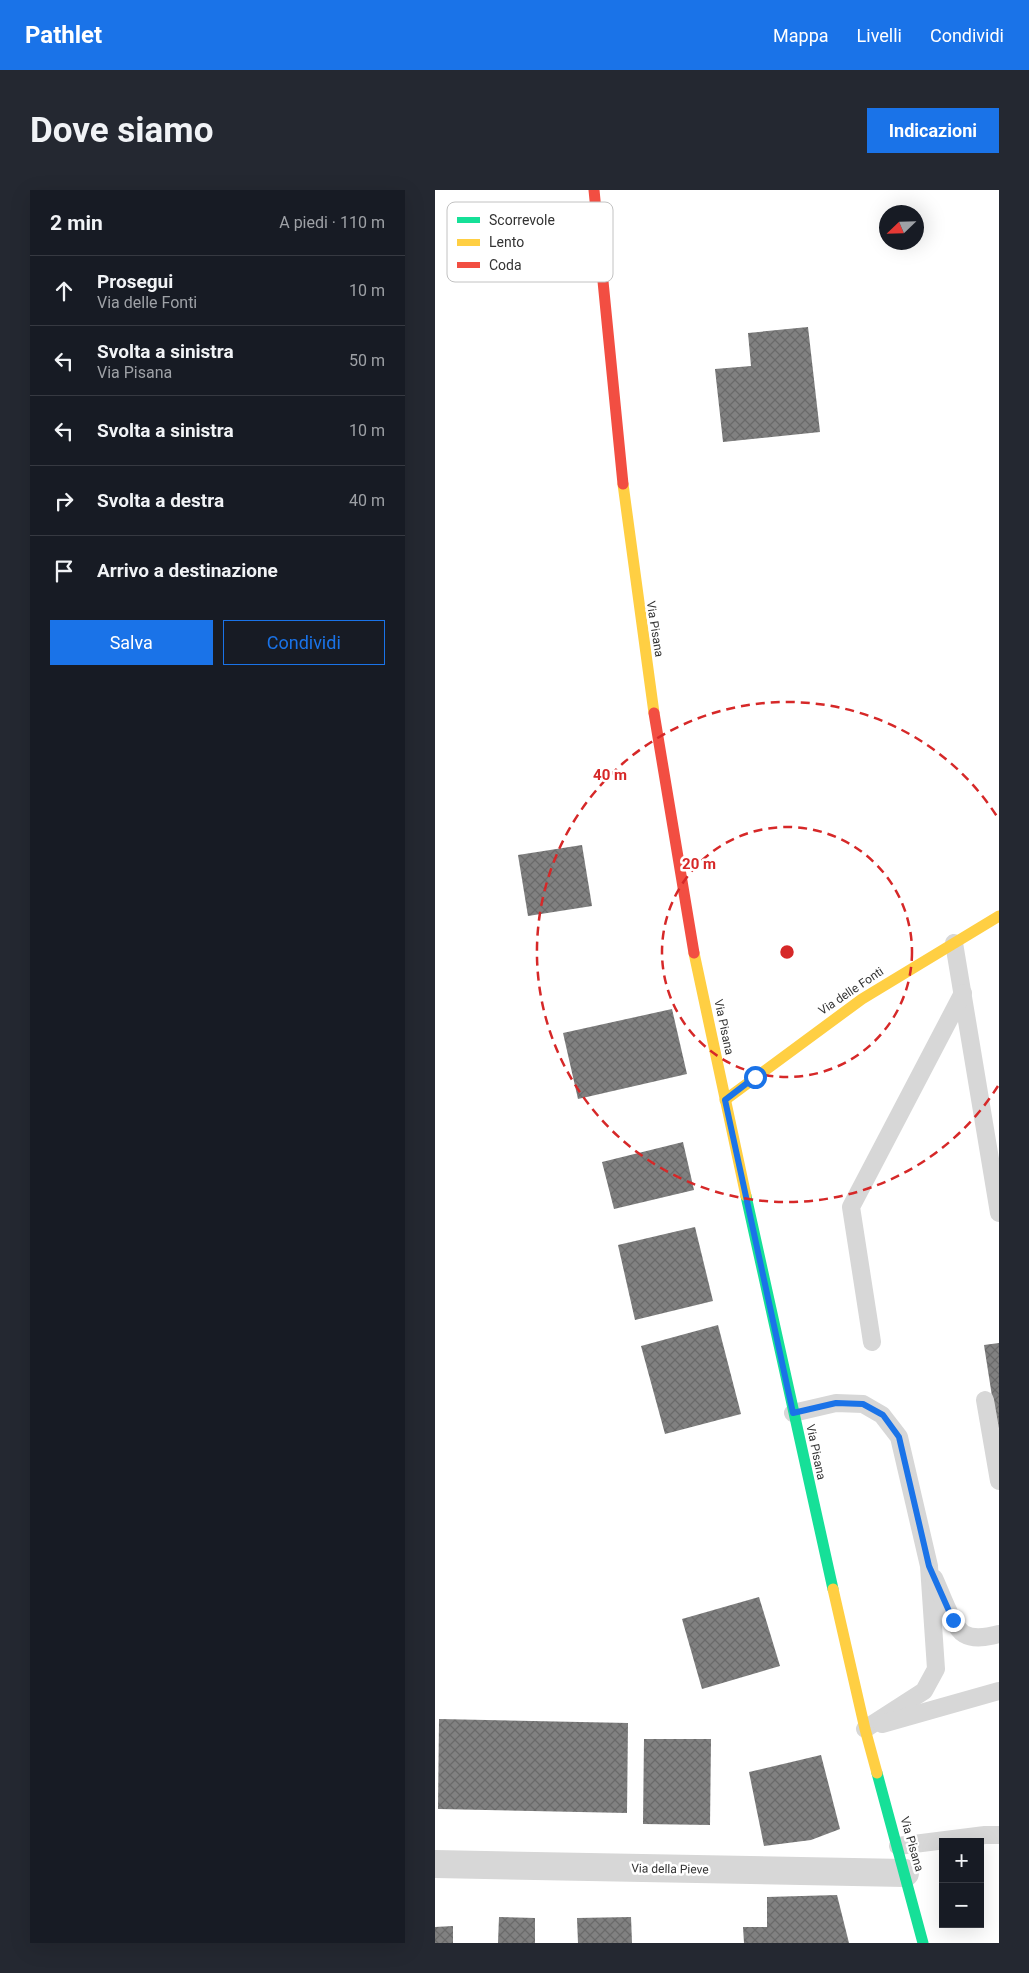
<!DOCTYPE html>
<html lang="it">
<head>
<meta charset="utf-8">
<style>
  :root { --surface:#171b24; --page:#242831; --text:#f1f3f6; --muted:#9ea1a6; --line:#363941; --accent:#1a73e8 }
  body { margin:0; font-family:Roboto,sans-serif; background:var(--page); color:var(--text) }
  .controls { position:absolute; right:15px; bottom:15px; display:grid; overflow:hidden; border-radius:0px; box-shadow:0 5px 20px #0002 }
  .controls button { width:45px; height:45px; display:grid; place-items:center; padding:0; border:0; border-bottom:1px solid var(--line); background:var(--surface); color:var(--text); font:25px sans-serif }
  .compass { position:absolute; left:444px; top:15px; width:45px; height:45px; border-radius:50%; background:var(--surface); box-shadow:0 5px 20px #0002; rotate:247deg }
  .stop { position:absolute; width:15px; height:15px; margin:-11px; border:4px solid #1a73e8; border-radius:50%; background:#fff }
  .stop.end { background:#1a73e8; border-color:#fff; box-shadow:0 1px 5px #0008 }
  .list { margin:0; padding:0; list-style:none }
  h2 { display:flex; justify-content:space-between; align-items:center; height:65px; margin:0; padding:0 20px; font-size:21px }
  h2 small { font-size:16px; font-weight:400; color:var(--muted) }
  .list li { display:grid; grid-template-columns:32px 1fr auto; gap:15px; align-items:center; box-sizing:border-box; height:70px; padding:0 20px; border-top:1px solid var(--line) }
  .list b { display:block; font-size:19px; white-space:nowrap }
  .list p { margin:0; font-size:16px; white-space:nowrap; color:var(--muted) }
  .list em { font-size:16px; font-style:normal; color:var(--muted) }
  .actions { display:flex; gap:10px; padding:15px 20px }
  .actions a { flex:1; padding:11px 0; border:1px solid var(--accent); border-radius:0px; text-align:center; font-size:18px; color:var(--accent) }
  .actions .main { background:var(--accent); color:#fff }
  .icon { flex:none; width:28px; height:28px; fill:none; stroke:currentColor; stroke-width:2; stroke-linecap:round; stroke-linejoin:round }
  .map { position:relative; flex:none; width:564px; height:1753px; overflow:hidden; border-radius:0px }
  header { display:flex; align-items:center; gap:30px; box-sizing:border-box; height:70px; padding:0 25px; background:var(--accent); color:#fff }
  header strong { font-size:24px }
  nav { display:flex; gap:28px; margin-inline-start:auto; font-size:18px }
  .intro { display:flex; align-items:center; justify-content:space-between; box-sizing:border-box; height:120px; padding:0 30px }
  h1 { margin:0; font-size:35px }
  .button { padding:12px 22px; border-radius:0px; background:var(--accent); color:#fff; font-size:18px; font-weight:700 }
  main { display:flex; gap:30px; padding:0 30px }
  aside { flex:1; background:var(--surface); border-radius:0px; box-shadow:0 5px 20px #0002 }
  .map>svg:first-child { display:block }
  .building { fill:url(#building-cross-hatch) }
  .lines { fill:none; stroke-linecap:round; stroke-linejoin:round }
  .lane { stroke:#d7d7d7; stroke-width:18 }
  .street { stroke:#d7d7d7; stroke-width:28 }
  .fast { stroke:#16e098; stroke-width:11 }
  .slow { stroke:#ffcf43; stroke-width:11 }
  .jam { stroke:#f24e42; stroke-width:11 }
  .route { stroke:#1a73e8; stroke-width:6 }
  .ring { fill:none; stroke:#d62828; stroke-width:2.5; stroke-dasharray:9 6 }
  .labels { text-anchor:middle; stroke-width:5; stroke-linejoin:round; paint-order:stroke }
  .street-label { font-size:12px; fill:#333; stroke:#fff }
  .key { fill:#fff; stroke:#c2c2c2; stroke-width:1 }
  .key-label { font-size:14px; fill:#333 }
  .centre { fill:#d62828; stroke:#fff; stroke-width:2.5 }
  .ring-label { font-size:15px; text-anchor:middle; font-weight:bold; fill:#d62828; stroke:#fff; stroke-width:5; stroke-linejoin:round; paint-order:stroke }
</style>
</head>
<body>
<header>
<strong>Pathlet</strong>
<nav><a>Mappa</a><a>Livelli</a><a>Condividi</a></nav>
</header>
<div class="intro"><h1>Dove siamo</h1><a class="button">Indicazioni</a></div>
<main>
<aside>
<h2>2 min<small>A piedi · 110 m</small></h2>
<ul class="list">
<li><svg class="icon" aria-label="ahead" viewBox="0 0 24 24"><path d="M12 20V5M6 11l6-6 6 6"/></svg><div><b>Prosegui</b><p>Via delle Fonti</p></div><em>10 m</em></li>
<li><svg class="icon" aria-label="left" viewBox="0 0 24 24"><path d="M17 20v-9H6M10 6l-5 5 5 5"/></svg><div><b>Svolta a sinistra</b><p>Via Pisana</p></div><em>50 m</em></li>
<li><svg class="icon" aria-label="left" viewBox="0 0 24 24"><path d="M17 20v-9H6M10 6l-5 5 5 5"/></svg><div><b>Svolta a sinistra</b></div><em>10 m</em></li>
<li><svg class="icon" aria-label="right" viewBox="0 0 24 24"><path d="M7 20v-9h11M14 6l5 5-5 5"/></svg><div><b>Svolta a destra</b></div><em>40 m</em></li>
<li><svg class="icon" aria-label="arrive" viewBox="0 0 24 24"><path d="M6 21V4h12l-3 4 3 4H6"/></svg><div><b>Arrivo a destinazione</b></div></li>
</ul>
<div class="actions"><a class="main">Salva</a><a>Condividi</a></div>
</aside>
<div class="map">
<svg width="564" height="1753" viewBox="0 0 564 1753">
  <defs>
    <pattern id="building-cross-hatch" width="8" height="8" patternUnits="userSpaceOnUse" patternTransform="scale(1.25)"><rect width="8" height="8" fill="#818181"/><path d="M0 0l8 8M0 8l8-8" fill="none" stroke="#6a6a6a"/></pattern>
  </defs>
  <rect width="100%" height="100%" fill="#fff"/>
  <!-- building -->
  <g class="building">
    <polygon points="373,137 385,242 288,252 280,179 316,176 313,143"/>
    <polygon points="147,655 157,716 93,726 83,665"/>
    <polygon points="237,819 252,884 143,909 128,843"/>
    <polygon points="248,952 259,1000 179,1019 167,972"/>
    <polygon points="260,1037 278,1111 200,1130 183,1055"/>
    <polygon points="283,1135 306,1224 230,1244 206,1156"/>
    <polygon points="564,1153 564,1245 563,1245 549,1155"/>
    <polygon points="324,1407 345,1476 267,1499 247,1429"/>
    <polygon points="4,1529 193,1533 192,1623 3,1619"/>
    <polygon points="209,1549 276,1549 275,1635 208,1634"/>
    <polygon points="386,1565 405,1639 376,1650 329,1656 314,1582"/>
    <polygon points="402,1705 414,1753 309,1753 308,1737 332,1737 332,1707"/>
    <polygon points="64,1727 100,1728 100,1753 63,1753"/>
    <polygon points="196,1727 197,1753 143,1753 142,1728"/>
    <polygon points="18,1736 18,1753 0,1753 0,1737"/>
  </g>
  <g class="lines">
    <!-- lane -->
    <g class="lane">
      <polyline points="519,753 564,1023"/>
      <polyline points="437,1152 416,1017 528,803"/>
      <polyline points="550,1210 564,1291"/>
      <polyline points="358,1223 401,1213 428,1214 447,1225 464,1247 494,1376 501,1479 489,1501 430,1539"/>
      <path d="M499 1388C505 1400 517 1437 529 1444 539 1450 553 1447 564 1444"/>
      <polyline points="447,1534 564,1501"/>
      <polyline points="463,1656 550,1645 564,1645"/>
    </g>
    <!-- street -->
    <polyline class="street" points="0,1674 470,1683"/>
    <!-- fast -->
    <g class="fast">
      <polyline points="311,1006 398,1399"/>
      <polyline points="442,1583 488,1753"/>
    </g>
    <!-- slow -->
    <g class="slow">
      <polyline points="188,294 219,523"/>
      <polyline points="259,763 311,1006"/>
      <polyline points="290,910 427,809 564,726"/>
      <polyline points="398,1399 430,1539 442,1583"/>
    </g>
    <!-- jam -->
    <g class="jam">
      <polyline points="159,0 188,294"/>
      <polyline points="219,523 259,763"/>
    </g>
  </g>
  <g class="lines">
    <!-- route -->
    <polyline class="route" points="320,887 290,910 358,1223 401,1213 428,1214 448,1225 464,1247 494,1376 518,1430"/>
  </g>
  <!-- distance rings -->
  <g class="ring">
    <circle cx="352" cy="762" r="125"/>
    <path d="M563 896A250 250 0 1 1 563 628"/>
  </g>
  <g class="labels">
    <!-- street labels -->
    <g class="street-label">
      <text transform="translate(220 439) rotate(81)" y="4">Via Pisana</text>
      <text transform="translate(416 801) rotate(-34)" y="4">Via delle Fonti</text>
      <text transform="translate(289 837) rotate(78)" y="4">Via Pisana</text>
      <text transform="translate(381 1262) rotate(78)" y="4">Via Pisana</text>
      <text transform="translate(477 1654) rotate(74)" y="4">Via Pisana</text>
      <text transform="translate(235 1679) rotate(1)" y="4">Via della Pieve</text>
    </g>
  </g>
  <!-- legend -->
  <rect x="12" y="12" width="166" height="80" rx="8" class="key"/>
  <rect x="22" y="27" width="23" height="6" fill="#16e098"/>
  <rect x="22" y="49" width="23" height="7" fill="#ffcf43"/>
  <rect x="22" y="72" width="23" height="6" fill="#f24e42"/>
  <g class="key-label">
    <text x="54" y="35">Scorrevole</text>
    <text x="54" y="57">Lento</text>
    <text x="54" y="80">Coda</text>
  </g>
  <circle cx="352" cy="762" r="8" class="centre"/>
  <g class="ring-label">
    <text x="175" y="590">40 m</text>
    <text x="264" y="679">20 m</text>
  </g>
</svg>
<div class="controls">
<button>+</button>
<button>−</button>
</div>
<svg class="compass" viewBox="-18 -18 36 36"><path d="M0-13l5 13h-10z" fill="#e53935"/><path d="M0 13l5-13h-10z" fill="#9ea1a6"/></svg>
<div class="stop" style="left:320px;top:887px"></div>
<div class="stop end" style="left:518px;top:1430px"></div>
</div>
</main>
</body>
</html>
